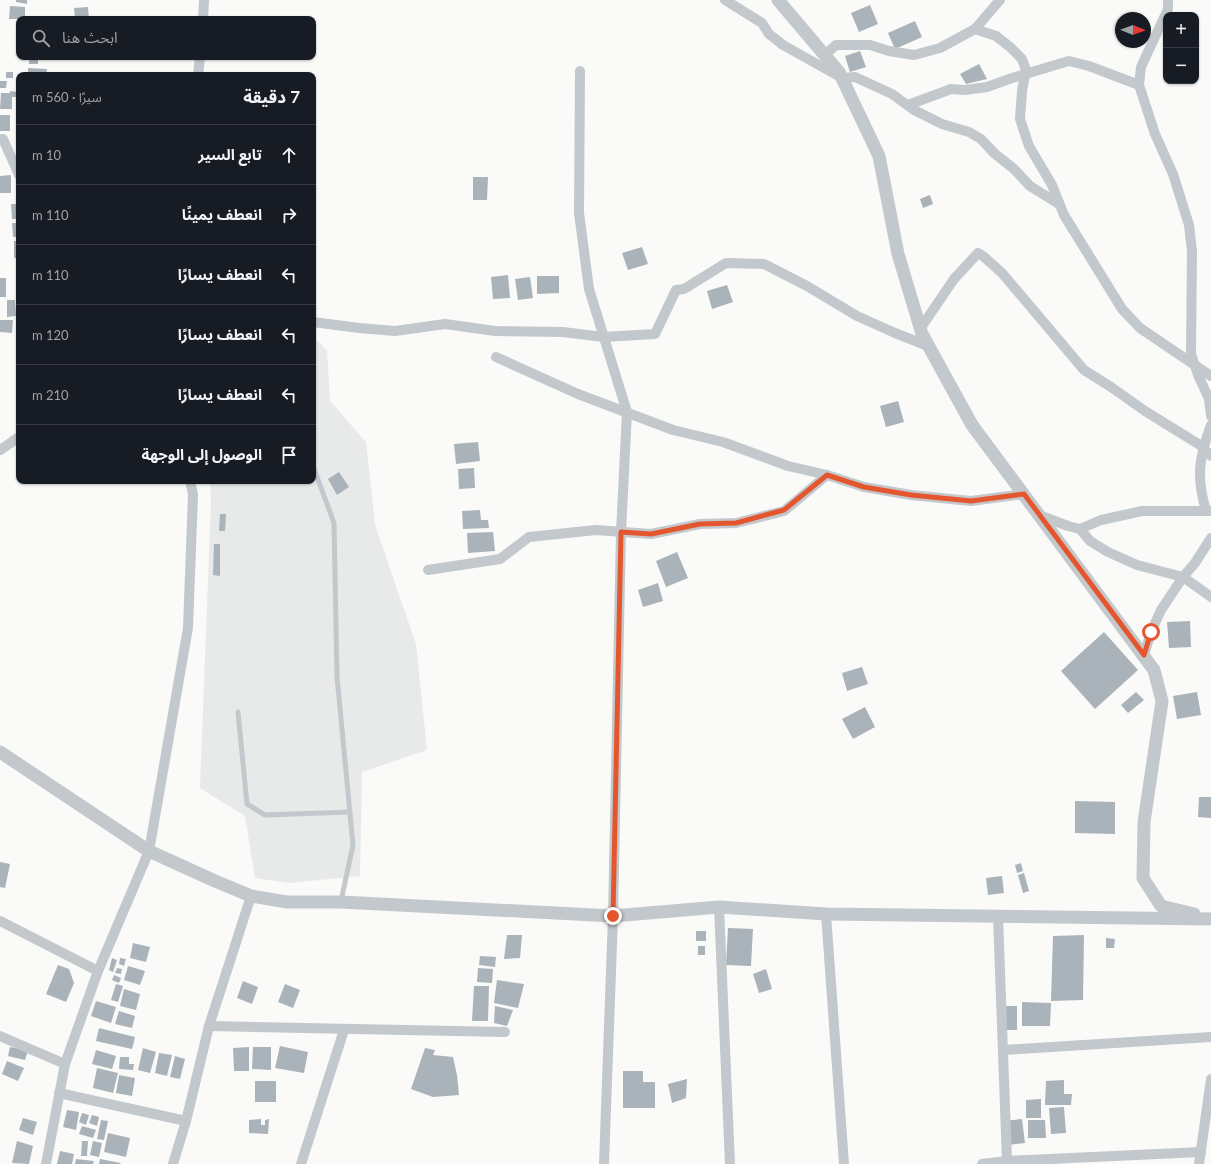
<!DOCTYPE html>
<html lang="ar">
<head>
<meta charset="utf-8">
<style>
  :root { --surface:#171b24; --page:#20242c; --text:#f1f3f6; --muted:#9ea1a6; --line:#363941 }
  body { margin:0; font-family:Lato,"Noto Sans Arabic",sans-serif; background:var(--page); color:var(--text); direction:rtl }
  .controls { position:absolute; right:12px; top:12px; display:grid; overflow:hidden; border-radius:8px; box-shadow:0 1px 3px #0004 }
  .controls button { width:36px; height:36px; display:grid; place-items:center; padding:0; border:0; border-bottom:1px solid var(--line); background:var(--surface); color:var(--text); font:20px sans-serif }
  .compass { position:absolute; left:1115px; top:12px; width:36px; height:36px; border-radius:50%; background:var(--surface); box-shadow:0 1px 3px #0004; rotate:91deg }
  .stop { position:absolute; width:12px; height:12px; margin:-9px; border:3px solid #e4572e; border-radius:50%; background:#fff }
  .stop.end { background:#e4572e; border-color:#fff; box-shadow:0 1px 4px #0008 }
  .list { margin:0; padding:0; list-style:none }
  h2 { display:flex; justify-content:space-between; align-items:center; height:52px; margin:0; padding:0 16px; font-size:17px }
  h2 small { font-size:13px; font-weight:400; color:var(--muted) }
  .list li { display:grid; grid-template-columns:26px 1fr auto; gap:12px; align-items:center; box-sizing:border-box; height:60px; padding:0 16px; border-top:1px solid var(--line) }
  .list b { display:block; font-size:15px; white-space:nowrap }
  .list em { font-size:13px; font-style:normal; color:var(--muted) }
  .icon { flex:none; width:22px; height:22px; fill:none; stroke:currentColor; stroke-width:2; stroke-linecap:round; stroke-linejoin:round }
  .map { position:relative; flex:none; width:1211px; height:1164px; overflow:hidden; direction:ltr }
  .search { position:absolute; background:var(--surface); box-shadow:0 1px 3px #0004; left:16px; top:16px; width:300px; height:44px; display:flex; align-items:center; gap:10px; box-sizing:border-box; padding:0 14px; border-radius:8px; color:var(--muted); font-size:15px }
  .panel { position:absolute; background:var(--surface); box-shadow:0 1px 3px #0004; left:16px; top:72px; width:300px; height:412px; border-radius:8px; direction:rtl }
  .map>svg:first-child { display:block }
  .built { fill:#e8e9e9 }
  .building { fill:#aab3b9 }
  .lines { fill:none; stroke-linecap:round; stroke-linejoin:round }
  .service { stroke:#c3c8cc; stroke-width:5 }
  .minor { stroke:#c3c8cc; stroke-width:10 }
  .tertiary { stroke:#c3c8cc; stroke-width:13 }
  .route { stroke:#e4572e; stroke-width:5 }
</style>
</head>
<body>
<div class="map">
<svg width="1211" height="1164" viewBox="0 0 1211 1164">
  <rect width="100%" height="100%" fill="#fafaf8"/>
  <!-- built -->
  <polygon class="built" points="313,337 327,350 330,401 366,442 375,525 416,644 427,750 362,772 360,876 289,883 255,878 245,816 200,788 211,501 210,481 313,481"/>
  <!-- building -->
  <g class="building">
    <polygon points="16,0 27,0 27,4 16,2"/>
    <polygon points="870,5 878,24 859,32 851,13"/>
    <polygon points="10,6 25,7 25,19 9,19"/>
    <polygon points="88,7 89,19 75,19 74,8"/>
    <polygon points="915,21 922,37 895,49 888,33"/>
    <polygon points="860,51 866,67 850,72 845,56"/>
    <rect x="29" y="57" width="9" height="7"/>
    <polygon points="979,64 987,79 966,84 960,74"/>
    <polygon points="28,68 47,69 46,75 28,75"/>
    <rect x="6" y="72" width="7" height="6"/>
    <polygon points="0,81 7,81 6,88 0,88"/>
    <polygon points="10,91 19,92 19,97 12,97 12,109 0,109 1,93 10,93"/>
    <rect x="0" y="115" width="10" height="16"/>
    <polygon points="11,175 11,193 0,193 0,176"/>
    <polygon points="473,177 488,177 487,200 473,200"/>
    <polygon points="930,195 933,204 923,208 920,199"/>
    <polygon points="11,204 19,204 19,219 12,219"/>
    <polygon points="12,223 19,223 19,237 13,237"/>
    <rect x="14" y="241" width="5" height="17"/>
    <polygon points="642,247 648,264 628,270 622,253"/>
    <rect x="16" y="262" width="3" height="17"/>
    <polygon points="508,275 510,298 493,299 491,277"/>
    <polygon points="537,276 559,276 559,293 537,294"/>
    <polygon points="530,277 533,298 518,300 515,279"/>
    <rect x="0" y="278" width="6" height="19"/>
    <polygon points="727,285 733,302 712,309 707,291"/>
    <polygon points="7,300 15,300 16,316 7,317"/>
    <polygon points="0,320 13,320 12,333 0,332"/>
    <polygon points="898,401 904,422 886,427 880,406"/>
    <polygon points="478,442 480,461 456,464 454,444"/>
    <polygon points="474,468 475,488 459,489 458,469"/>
    <polygon points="339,472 349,487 337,495 328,479"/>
    <polygon points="480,510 481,520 488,520 489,528 463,529 462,511"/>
    <polygon points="220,514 226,514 225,531 219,531"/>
    <polygon points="493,532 495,551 468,553 467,533"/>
    <polygon points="214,544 220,544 220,576 213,575"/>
    <polygon points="677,552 688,578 666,587 656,561"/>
    <polygon points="658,583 663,601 643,607 638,590"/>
    <polygon points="1190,621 1191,647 1169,648 1167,622"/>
    <polygon points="1104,632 1138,670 1095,709 1061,671"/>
    <polygon points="862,667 868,684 847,691 842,673"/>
    <polygon points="1136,692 1144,700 1128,713 1121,705"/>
    <polygon points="1197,692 1201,715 1177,719 1173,696"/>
    <polygon points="865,707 875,727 853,739 842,719"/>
    <polygon points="1199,797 1211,797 1211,818 1198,817"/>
    <polygon points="1075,801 1115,802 1115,834 1075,833"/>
    <polygon points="0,862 10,864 5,888 0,887"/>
    <polygon points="1021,863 1023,871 1017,873 1015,865"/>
    <polygon points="1024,873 1029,891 1023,893 1018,875"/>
    <polygon points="1002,876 1004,893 988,895 986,878"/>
    <polygon points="728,928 753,929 751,966 726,965"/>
    <rect x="696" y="931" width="10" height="10"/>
    <polygon points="507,935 522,935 520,958 504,959"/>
    <polygon points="1084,935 1083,1000 1051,1001 1053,936"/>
    <polygon points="1106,938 1115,939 1114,948 1106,948"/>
    <polygon points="133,943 150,947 146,962 130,958"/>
    <rect x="698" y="946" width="7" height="9"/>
    <polygon points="480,956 496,957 495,967 479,965"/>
    <polygon points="112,958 117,960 113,972 109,970"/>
    <polygon points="120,958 126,959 124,966 119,964"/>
    <polygon points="58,965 69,969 74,983 66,1002 46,994"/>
    <polygon points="128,966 145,971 140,985 124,980"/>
    <polygon points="117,968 122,969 121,974 115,973"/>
    <polygon points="478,968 493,969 492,983 477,982"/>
    <polygon points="766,969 772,989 759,993 753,974"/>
    <polygon points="114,975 121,978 119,983 112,980"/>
    <polygon points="497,980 524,984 518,1008 494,1003"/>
    <polygon points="243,981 258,987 252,1004 237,998"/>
    <polygon points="116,984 123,986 118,1002 111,1000"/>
    <polygon points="285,984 300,990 293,1008 278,1002"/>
    <polygon points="474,986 489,986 488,1021 472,1021"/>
    <polygon points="124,989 140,994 136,1010 120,1006"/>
    <polygon points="96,1001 116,1007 111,1023 91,1016"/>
    <polygon points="1022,1002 1051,1003 1050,1026 1022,1026"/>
    <polygon points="495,1006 513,1010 507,1026 494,1023"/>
    <rect x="1003" y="1006" width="14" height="24"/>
    <polygon points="119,1011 135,1016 132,1028 115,1024"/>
    <polygon points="99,1028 135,1037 132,1049 96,1041"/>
    <polygon points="280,1046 308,1052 304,1073 275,1068"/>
    <polygon points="10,1047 28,1050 25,1060 8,1056"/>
    <polygon points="249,1047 249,1071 234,1071 233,1048"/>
    <polygon points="253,1047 271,1047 271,1070 252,1069"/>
    <polygon points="143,1048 156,1052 150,1073 138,1070"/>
    <polygon points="425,1048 435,1050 433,1055 453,1057 457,1075 459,1095 433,1097 411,1089"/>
    <polygon points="96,1050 116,1056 112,1069 92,1064"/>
    <polygon points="159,1053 172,1055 167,1076 155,1073"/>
    <polygon points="175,1056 185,1059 180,1079 170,1077"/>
    <polygon points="120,1057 129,1057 129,1064 134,1064 133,1070 119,1069"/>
    <polygon points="7,1061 24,1068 18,1081 2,1074"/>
    <polygon points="97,1068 118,1073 113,1093 93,1088"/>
    <polygon points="623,1071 643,1071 643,1082 655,1082 655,1108 623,1108"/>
    <polygon points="119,1075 135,1078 132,1096 116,1093"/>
    <polygon points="687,1079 686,1098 672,1103 668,1084"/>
    <polygon points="1064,1080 1064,1094 1072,1094 1071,1105 1045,1105 1046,1081"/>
    <rect x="255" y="1081" width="21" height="21"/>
    <polygon points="1041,1099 1041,1118 1026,1118 1026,1100"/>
    <polygon points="1064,1107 1066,1133 1051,1134 1049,1108"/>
    <polygon points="67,1110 79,1112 76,1130 63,1127"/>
    <polygon points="82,1113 89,1115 86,1125 79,1122"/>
    <polygon points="92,1115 99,1117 97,1126 89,1123"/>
    <polygon points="23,1118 37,1122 33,1135 19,1130"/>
    <polygon points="261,1119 261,1125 265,1125 265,1120 269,1119 268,1134 249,1133 249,1120"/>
    <polygon points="1022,1119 1025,1143 1008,1145 1002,1121"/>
    <polygon points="101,1120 108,1121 104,1140 97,1139"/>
    <polygon points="1028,1120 1045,1120 1046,1138 1028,1138"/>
    <polygon points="82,1126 96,1130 93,1138 79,1134"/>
    <polygon points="108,1133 130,1138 126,1157 104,1152"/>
    <polygon points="17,1141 33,1146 29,1164 12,1163"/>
    <polygon points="82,1141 88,1141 87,1156 81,1156"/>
    <polygon points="93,1141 102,1143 99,1157 90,1155"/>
    <polygon points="60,1151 74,1154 72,1164 57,1164"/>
    <polygon points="76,1159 94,1161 93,1164 75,1164"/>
    <polygon points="100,1159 121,1163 120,1164 99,1164"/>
  </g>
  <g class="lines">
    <!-- service -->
    <g class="service">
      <polyline points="313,466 334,523 337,677 353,845 341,901"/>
      <polyline points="238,712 247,804 265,815 350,812"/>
    </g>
    <!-- minor -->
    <g class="minor">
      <polyline points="725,0 762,23 769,34 783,45 842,78 855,77 892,94 914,110 942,124 969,132 981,139 994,153 1014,169 1030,186 1059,204"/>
      <polyline points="203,19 204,0"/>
      <polyline points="975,29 1000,0"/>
      <polyline points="825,55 836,45 870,45 889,51 914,55 940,48 975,29 996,36 1010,47 1022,59 1026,70 1022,91 1020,119 1029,146 1052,185 1064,215 1122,309 1140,328 1211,376"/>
      <polyline points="580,71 579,213 589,289 627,412 621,532 613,916 604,1164"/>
      <polyline points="198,75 200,57"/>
      <polyline points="1139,85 1141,67 1168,9 1168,0"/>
      <polyline points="908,105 951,89 965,90 987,87 1012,78 1069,61 1089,66 1139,85 1155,134 1173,174 1189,225 1192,251 1191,354 1198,375 1209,399 1211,416"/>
      <polyline points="0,139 3,139 19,175"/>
      <polyline points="313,322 359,328 395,331 445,324 495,331 563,332 603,337 655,334 676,290 684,289 726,263 764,264 807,286 857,316 895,333 928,346"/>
      <polyline points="920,329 954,279 978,253 983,256 1002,273 1084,370 1111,387 1145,411 1200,445 1211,456"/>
      <polyline points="496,357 578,394 673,430 723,442 788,466 827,475"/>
      <polyline points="0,450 19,437"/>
      <path d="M1206 511C1196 476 1199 458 1211 425"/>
      <polyline points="1039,515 1068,526 1080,529 1101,520 1142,511 1211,511"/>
      <polyline points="1080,529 1090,541 1108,552 1137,565 1183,577 1161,610 1151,632 1144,655"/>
      <polyline points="1211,538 1195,563 1183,577 1211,597"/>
      <polyline points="428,570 500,559 529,537 596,530 651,534 700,524 736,523 784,511 827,475 864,487 911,495 971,501 1024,494"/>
      <polyline points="719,907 730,1164"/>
      <polyline points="826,914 844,1164"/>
      <polyline points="998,917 1007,1161 1201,1152"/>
      <polyline points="0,921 98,971"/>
      <polyline points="209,1026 505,1032"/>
      <polyline points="0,1036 65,1064"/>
      <polyline points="1004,1050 1211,1037"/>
      <polyline points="59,1093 186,1121"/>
      <polyline points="46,1164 65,1064 98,971 149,851 188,628 193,494 190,481"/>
      <polyline points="173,1164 186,1121 209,1026 251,896"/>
      <polyline points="301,1164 344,1030"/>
      <polyline points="982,1164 1007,1161"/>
      <polyline points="1199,1164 1211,1079"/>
    </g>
    <!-- tertiary -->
    <g class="tertiary">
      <polyline points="778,0 839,72 879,156 898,254 922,334 972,425 1154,670 1162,701 1144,822 1143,878 1161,906 1194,914"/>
      <polyline points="0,752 149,851 215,881 251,896 287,902 341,902 613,916 719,907 826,914 1211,919"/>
    </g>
  </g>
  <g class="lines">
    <!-- route -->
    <polyline class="route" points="613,916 621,532 651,534 700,524 736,523 784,510 827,475 864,487 911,495 971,501 1024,494 1144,655 1151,632"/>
  </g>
</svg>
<div class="controls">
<button>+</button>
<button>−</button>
</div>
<svg class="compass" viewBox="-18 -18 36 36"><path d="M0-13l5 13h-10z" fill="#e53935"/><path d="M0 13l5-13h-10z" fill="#9ea1a6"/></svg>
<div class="stop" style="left:1151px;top:632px"></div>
<div class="stop end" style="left:613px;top:916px"></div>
<div class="search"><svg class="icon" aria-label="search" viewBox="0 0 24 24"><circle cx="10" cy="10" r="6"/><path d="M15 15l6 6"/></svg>ابحث هنا</div>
<section class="panel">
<h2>7 دقيقة<small>سيرًا · 560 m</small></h2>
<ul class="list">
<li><svg class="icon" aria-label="ahead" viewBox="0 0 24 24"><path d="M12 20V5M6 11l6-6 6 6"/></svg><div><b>تابع السير</b></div><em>10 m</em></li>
<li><svg class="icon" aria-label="right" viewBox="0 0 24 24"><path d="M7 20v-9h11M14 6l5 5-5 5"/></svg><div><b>انعطف يمينًا</b></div><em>110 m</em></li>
<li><svg class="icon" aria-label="left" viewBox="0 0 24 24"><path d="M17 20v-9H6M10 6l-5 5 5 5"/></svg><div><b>انعطف يسارًا</b></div><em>110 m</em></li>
<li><svg class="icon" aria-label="left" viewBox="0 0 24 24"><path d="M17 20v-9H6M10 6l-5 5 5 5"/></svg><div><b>انعطف يسارًا</b></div><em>120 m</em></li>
<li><svg class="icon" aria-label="left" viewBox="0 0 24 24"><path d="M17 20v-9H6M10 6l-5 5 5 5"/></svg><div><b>انعطف يسارًا</b></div><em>210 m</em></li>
<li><svg class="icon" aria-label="arrive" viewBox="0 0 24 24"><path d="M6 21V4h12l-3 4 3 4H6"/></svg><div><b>الوصول إلى الوجهة</b></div></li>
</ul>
</section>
</div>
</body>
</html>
